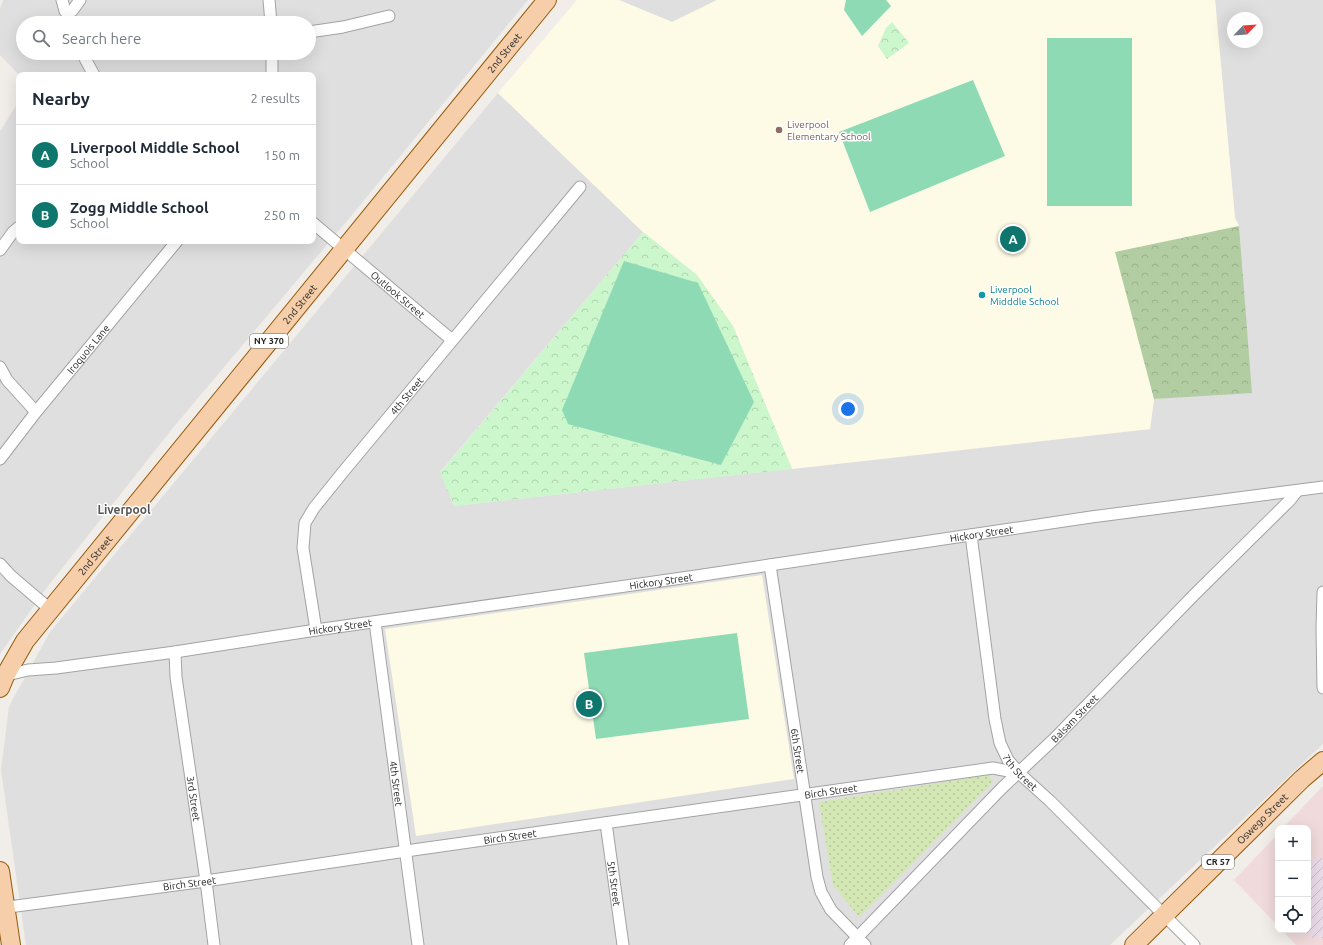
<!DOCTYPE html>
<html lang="en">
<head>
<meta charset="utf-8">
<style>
  :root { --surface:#fff; --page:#f6f6f7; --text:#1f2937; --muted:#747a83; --line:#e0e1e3; --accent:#0f766e }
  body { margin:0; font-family:Ubuntu,sans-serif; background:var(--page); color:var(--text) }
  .controls { position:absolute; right:12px; bottom:12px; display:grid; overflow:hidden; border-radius:8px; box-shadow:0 4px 16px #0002 }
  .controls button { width:36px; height:36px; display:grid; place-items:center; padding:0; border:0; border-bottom:1px solid var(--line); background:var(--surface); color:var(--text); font:20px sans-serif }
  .compass { position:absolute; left:1227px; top:12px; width:36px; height:36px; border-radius:50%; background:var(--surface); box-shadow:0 4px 16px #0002; rotate:65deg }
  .you { position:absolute; left:848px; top:409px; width:14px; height:14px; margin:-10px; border:3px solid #fff; border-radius:50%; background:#1a73e8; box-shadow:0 0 0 6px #1a73e833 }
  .badge { display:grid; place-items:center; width:26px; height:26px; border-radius:50%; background:var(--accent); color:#fff; font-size:13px; font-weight:700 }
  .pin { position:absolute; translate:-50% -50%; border:2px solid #fff; box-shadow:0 1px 4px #0006 }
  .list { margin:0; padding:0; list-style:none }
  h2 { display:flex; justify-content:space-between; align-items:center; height:52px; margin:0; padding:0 16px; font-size:17px }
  h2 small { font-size:13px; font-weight:400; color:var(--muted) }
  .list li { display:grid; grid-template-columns:26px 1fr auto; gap:12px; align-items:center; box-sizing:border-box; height:60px; padding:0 16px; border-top:1px solid var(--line) }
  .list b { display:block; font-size:15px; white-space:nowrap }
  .list p { margin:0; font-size:13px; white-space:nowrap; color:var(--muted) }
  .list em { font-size:13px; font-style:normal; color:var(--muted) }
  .icon { flex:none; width:22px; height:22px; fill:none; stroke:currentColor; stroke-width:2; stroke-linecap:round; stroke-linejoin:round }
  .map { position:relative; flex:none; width:1323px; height:945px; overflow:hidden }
  .search { position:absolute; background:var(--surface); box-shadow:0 4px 16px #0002; left:16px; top:16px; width:300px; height:44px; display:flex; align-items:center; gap:10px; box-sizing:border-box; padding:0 14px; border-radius:22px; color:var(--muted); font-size:15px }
  .panel { position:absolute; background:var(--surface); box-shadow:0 4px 16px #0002; left:16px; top:72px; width:300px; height:172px; border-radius:8px }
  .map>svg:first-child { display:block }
  .residential { fill:#e0dfdf; fill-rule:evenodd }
  .commercial { fill:#f0dadb }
  .industrial { fill:url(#industrial-furrows) }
  .education { fill:#fdfbe6 }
  .grass { fill:url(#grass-dots) }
  .forest { fill:url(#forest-crowns) }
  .park { fill:url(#park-crowns) }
  .pitch { fill:#8edab5 }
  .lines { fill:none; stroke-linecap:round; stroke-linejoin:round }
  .street-casing { stroke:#a3a3a3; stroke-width:13 }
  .primary-casing { stroke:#945a0b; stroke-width:20 }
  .street { stroke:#fff; stroke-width:11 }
  .primary { stroke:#f6cea9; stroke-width:18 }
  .education-dot { fill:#8d6e63; stroke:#fff; stroke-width:1.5 }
  .culture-dot { fill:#0f9aa8; stroke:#fff; stroke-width:1.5 }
  .labels { text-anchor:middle; stroke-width:3; stroke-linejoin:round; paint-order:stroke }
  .shield { fill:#fff; stroke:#646464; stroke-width:1 }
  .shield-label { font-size:9px; font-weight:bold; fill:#222 }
  .street-label { font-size:10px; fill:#222; stroke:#fff }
  .education-label { font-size:10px; fill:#785e54; stroke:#fff; text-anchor:start }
  .culture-label { font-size:10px; fill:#0d838f; stroke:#fff; text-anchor:start }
  .quarter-label { font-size:12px; font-weight:bold; fill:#555; stroke:#fff }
</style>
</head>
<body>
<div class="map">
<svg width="1323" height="945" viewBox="0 0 1323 945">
  <defs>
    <pattern id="industrial-furrows" width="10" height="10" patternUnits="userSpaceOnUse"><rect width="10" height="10" fill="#eadce8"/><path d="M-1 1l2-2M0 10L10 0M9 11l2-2" fill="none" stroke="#c8bcc7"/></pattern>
    <pattern id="grass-dots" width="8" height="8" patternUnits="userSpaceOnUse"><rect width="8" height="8" fill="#d2e7b4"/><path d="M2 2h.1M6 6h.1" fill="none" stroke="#b4c69a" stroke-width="1.8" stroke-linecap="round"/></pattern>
    <pattern id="forest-crowns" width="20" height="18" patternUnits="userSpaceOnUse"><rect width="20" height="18" fill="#b2cda1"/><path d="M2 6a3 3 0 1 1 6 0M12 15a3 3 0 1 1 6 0" fill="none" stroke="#99b08a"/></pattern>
    <pattern id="park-crowns" width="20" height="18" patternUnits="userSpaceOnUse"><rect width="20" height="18" fill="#ccf6cb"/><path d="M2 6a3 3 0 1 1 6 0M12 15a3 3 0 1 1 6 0" fill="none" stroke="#afd3ae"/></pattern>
  </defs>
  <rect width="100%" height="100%" fill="#f1eee9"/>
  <!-- residential -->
  <g class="residential">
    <path d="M3 0H528L352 215 172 429 45 590 0 654V131L19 101V241H313V75H19L0 55V9ZM23 23H309V53H23Z"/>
    <polygon points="619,0 717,0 672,22"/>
    <path d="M1215 0H1323V744L1110 945H26L1 770 9 706 50 632 498 93 643 232 440 472 454 506 1150 429 1154 399 1251 389 1239 226 1235 218ZM1233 18H1257V42H1233Z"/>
  </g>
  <!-- commercial -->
  <g class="commercial">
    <polygon points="1323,786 1323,945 1296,945 1282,930 1308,930 1308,828 1283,828"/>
    <polygon points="1278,834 1278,926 1234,880"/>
  </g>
  <!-- industrial -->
  <polygon class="industrial" points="1319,855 1323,860 1323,938 1312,938 1303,930 1308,930 1308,866"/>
  <!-- education -->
  <g class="education">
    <polygon points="577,0 619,0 672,22 717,0 1215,0 1235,218 1239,226 1116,252 1154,399 1150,429 792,469 733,326 697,275 643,232 498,93"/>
    <polygon points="762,575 794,779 416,836 385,629"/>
  </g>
  <!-- grass -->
  <polygon class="grass" points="989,775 993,782 859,917 833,885 819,802"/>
  <!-- forest -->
  <polygon class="forest" points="1239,226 1252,393 1154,399 1115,252"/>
  <!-- park -->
  <g class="park">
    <polygon points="892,22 909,43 887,59 878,46 886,28"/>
    <polygon points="643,232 697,275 733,326 792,469 454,506 440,473"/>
  </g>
  <!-- pitch -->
  <g class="pitch">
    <polygon points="846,0 886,0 891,6 862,36 844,10"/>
    <rect x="1047" y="38" width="85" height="168"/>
    <polygon points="973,80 1005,156 870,212 839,132"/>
    <polygon points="624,261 698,283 754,402 721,465 568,424 562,410"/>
    <polygon points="737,633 749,719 596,739 584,653"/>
  </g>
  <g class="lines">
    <defs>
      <g id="street">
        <polyline points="62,0 65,11 67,13 72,11 80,0"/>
        <polyline points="269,0 271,23"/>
        <polyline points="309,32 343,27 389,16"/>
        <polyline points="82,53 94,75"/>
        <polyline points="272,75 272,53"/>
        <path id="s1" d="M313 223 452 340"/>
        <polyline points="0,250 13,232 19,227"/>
        <polyline points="0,367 7,380 36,412"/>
        <path id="s2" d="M0 459 36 412 177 241"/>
        <path id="s3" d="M971 535 995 719 1000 743 1008 760 1019 773 1050 801 1194 945"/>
        <polyline points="0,564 11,576 51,610"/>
        <path id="s4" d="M770 565 817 877 821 892 831 910 865 945"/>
        <polyline points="1323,592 1322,629 1323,688"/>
        <path id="s5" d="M375 622 418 945"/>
        <path id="s6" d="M316 630 303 548 305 523 314 508 343 472 580 187"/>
        <path id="s7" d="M175 652 176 677 206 881 214 945"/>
        <path id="s8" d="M3 676 28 670 56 668 175 652 316 630 696 576 1091 517 1323 487"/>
        <path id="s9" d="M606 823 623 945"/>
        <path id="s10" d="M1 908 206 881 406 851 993 768 1019 773"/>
        <path id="s11" d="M850 945 1002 788 1054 739 1194 595 1290 500 1297 491"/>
      </g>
      <g id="primary">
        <path id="s12" d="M0 688 5 676 25 641 547 0"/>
        <polyline points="0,871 11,945"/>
        <path id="s13" d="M1134 945 1302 779 1323 761"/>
      </g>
    </defs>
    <!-- street casing -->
    <use href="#street" class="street-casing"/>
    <!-- primary casing -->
    <use href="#primary" class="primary-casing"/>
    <!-- street -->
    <use href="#street" class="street"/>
    <!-- primary -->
    <use href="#primary" class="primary"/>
  </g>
  <!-- markers -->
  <circle class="education-dot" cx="779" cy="130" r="4"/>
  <circle class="culture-dot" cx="982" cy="295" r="4"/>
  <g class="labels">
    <!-- shield labels -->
    <g class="shield">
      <rect x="250" y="334" width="38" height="14" rx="3"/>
      <rect x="1202" y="855" width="32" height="14" rx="3"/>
    </g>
    <g class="shield-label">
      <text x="269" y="344">NY 370</text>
      <text x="1218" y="865">CR 57</text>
    </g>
    <!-- street labels -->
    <g class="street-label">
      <text dy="4" stroke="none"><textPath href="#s12" startOffset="812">2nd Street</textPath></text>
      <text dy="4" stroke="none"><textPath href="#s1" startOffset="111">Outlook Street</textPath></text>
      <text dy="4" stroke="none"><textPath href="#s12" startOffset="488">2nd Street</textPath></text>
      <text dy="4" stroke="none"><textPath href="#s2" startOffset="141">Iroquois Lane</textPath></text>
      <text dy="4" stroke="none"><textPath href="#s6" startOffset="271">4th Street</textPath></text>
      <text dy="4" stroke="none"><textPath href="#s8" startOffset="989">Hickory Street</textPath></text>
      <text dy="4" stroke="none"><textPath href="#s12" startOffset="164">2nd Street</textPath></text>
      <text dy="4" stroke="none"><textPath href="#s8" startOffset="665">Hickory Street</textPath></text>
      <text dy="4" stroke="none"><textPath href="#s8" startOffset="341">Hickory Street</textPath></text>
      <text dy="4" stroke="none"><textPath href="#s11" startOffset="319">Balsam Street</textPath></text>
      <text dy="4" stroke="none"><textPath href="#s4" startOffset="188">6th Street</textPath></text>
      <text dy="4" stroke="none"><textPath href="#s3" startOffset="246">7th Street</textPath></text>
      <text dy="4" stroke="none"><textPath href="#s5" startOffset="163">4th Street</textPath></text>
      <text dy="4" stroke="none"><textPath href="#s10" startOffset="838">Birch Street</textPath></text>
      <text dy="4" stroke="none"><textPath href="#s7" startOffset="148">3rd Street</textPath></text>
      <text dy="4" stroke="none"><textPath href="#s13" startOffset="180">Oswego Street</textPath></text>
      <text dy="4" stroke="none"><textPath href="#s10" startOffset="514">Birch Street</textPath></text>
      <text dy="4" stroke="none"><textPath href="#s10" startOffset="190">Birch Street</textPath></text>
      <text dy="4" stroke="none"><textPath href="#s9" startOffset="61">5th Street</textPath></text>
    </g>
    <!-- education labels -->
    <g class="education-label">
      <text x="787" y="128">Liverpool<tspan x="787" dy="12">Elementary School</tspan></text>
    </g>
    <!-- culture labels -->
    <g class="culture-label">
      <text x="990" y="293">Liverpool<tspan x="990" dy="12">Midddle School</tspan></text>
    </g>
    <!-- quarter labels -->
    <g class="quarter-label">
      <text x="124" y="514">Liverpool</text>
    </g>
  </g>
</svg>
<div class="controls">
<button>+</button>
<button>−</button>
<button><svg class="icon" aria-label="locate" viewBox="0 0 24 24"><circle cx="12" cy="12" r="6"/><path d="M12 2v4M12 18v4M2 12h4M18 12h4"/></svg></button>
</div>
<svg class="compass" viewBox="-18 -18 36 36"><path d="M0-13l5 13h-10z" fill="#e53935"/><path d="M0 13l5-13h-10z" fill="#747a83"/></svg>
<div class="you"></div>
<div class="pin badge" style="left:1013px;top:239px">A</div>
<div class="pin badge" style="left:589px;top:704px">B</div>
<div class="search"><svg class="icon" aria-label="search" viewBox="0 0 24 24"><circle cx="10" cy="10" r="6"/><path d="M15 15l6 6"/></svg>Search here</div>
<section class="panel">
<h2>Nearby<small>2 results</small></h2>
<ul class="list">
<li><span class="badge">A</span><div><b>Liverpool Middle School</b><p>School</p></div><em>150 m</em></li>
<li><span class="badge">B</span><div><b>Zogg Middle School</b><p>School</p></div><em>250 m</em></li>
</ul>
</section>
</div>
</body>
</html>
